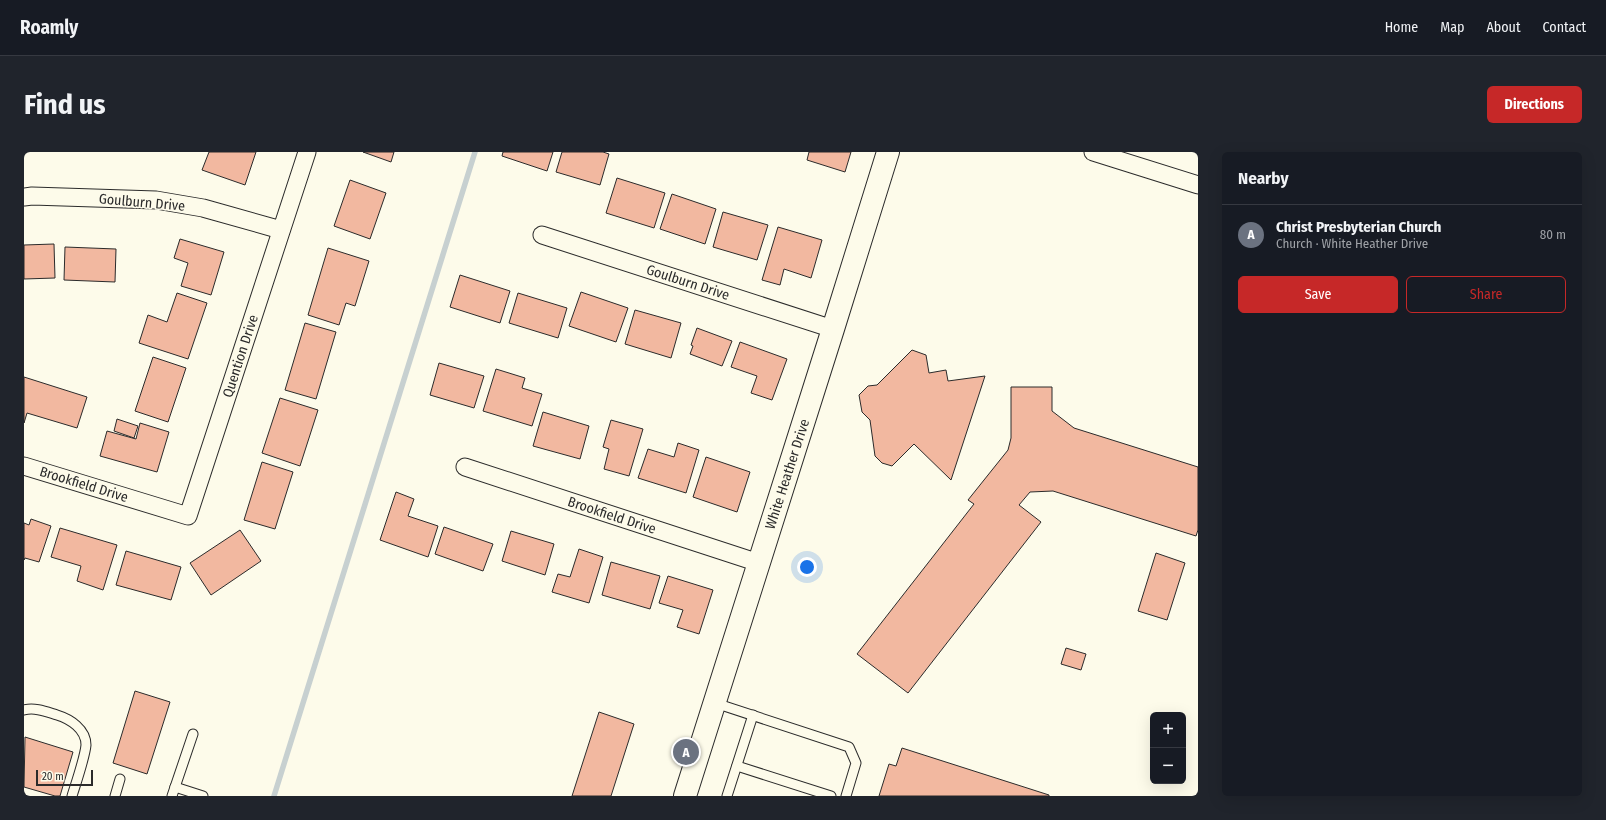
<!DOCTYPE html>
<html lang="en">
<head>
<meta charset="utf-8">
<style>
  :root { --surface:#171b24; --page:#20242c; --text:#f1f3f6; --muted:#9ea1a6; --line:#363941; --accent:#c62828 }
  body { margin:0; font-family:"Fira Sans Condensed",sans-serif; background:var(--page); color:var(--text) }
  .controls { position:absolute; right:12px; bottom:12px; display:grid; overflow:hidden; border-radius:6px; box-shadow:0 4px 16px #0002 }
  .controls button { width:36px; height:36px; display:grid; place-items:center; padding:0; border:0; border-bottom:1px solid var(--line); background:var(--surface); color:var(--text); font:20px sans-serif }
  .scale { position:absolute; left:12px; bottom:10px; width:57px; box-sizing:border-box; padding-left:4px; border:2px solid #2b2b2b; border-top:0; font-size:11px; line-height:14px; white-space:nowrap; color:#2b2b2b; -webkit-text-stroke:3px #fdfbea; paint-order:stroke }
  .you { position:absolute; left:783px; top:415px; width:14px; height:14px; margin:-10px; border:3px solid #fff; border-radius:50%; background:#1a73e8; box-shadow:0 0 0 6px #1a73e833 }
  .badge { display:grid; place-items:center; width:26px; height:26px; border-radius:50%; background:var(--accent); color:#fff; font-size:13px; font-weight:700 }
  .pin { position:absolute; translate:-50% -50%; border:2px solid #fff; box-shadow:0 1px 4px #0006 }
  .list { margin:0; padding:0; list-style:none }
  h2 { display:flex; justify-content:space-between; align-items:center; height:52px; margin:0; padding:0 16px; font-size:17px }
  h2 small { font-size:13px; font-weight:400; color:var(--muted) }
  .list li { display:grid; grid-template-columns:26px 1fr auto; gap:12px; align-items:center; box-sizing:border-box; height:60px; padding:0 16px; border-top:1px solid var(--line) }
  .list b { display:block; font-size:15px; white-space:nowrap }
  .list p { margin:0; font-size:13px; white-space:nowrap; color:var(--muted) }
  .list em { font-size:13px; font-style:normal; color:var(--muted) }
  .actions { display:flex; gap:8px; padding:12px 16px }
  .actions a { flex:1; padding:9px 0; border:1px solid var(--accent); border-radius:6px; text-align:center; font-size:14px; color:var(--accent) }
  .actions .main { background:var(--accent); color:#fff }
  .map { position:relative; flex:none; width:1174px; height:644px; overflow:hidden; border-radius:6px }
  header { display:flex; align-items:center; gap:24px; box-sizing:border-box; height:56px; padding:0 20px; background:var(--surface); border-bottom:1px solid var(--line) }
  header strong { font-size:19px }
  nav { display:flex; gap:22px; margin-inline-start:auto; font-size:14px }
  .intro { display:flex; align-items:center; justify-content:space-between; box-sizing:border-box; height:96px; padding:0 24px }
  h1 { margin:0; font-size:28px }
  .button { padding:10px 18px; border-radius:6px; background:var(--accent); color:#fff; font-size:14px; font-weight:700 }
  main { display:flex; gap:24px; padding:0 24px }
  aside { flex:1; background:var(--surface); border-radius:6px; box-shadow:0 4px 16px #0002 }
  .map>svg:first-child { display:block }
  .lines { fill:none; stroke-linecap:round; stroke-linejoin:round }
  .stream { stroke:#c7d0d0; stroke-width:5.5 }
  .building { fill:#f2b8a0; stroke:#2b2b2b }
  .lane-casing { stroke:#2b2b2b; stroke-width:11 }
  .street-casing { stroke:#2b2b2b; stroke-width:19 }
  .secondary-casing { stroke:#2b2b2b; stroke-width:24 }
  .lane { stroke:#fdfbea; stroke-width:9 }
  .street { stroke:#fdfbea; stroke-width:17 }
  .secondary { stroke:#fdfbea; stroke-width:22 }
  .labels { text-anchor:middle; stroke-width:3; stroke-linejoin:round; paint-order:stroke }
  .street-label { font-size:14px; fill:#2b2b2b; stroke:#fdfbea }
</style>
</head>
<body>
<header>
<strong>Roamly</strong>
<nav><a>Home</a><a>Map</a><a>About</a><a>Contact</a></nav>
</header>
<div class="intro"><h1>Find us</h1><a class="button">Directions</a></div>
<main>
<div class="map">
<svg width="1174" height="644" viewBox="0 0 1174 644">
  <rect width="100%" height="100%" fill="#fdfbea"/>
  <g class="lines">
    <!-- stream -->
    <polyline class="stream" points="250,644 451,0"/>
  </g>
  <!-- building -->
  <g class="building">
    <polygon points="185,0 232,0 221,33 178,18"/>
    <polygon points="339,0 370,0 367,10"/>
    <polygon points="479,0 529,0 523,19 478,4"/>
    <polygon points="538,0 579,0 585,2 576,33 532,20"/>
    <polygon points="785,0 827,0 821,20 783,8"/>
    <polygon points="593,26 641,41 630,76 582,61"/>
    <polygon points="326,28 362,41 346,87 310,74"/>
    <polygon points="648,42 692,57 681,92 636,77"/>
    <polygon points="699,60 744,73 733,108 689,95"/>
    <polygon points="754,75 798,88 787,126 760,117 756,133 738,128"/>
    <polygon points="156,87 200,100 187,143 157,134 164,111 150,106"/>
    <polygon points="30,92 31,126 0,127 0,93"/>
    <polygon points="41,95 92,97 91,130 40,128"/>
    <polygon points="304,96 345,109 331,154 322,151 315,173 284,163"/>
    <polygon points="436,123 486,139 476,171 426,155"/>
    <polygon points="557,140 604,156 592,190 545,174"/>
    <polygon points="153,141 183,151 164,207 115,191 124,163 143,170"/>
    <polygon points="494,141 543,156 534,186 485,171"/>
    <polygon points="611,158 657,171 647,206 601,192"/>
    <polygon points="281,171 312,180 292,247 261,238"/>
    <polygon points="673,176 708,189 698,214 666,202 669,194 667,193"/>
    <polygon points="716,190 763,207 748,248 727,241 733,224 707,215"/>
    <polygon points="888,198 902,203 905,221 922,218 924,229 961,224 927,328 890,292 868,314 858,311 851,304 846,268 838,260 835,243 844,234 853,233"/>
    <polygon points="129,205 162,216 144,270 111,259"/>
    <polygon points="415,211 460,224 450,256 406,243"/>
    <polygon points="472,217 501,226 498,236 518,242 508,274 459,259"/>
    <polygon points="0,225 63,245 53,276 3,261 0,271"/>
    <polygon points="987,235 1028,235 1028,259 1050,276 1174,315 1174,378 1172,384 1029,339 1006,340 995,353 1017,370 884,541 833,502 950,352 944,348 984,298 987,286"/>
    <polygon points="256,246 294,258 276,314 238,301"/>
    <polygon points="519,260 565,274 556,307 509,294"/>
    <polygon points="93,267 114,274 110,286 90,279"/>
    <polygon points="587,268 619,277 605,324 580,317 585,297 579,295"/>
    <polygon points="116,271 145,280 133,320 76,304 83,279 112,287"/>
    <polygon points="654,291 675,298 662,341 614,326 624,297 650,305"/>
    <polygon points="682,305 726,320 713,360 669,345"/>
    <polygon points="238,310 269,320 251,377 220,368"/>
    <polygon points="372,340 390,347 384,364 414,374 404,405 356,388"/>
    <polygon points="7,367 27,374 15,410 1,406 0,408 0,371 5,373"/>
    <polygon points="420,375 469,392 459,419 411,402"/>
    <polygon points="36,376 93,393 79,438 53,429 57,414 27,405"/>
    <polygon points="216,378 237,409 187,443 166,411"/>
    <polygon points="487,379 530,392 521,423 478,409"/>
    <polygon points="555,397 579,405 565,451 528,440 534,422 546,425"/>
    <polygon points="102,399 157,415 147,448 92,433"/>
    <polygon points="1132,401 1161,411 1143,468 1114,459"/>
    <polygon points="587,410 636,424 626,457 578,443"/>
    <polygon points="644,424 689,438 675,482 653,475 659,458 635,451"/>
    <polygon points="1042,496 1062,502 1057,518 1037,512"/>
    <polygon points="111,539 146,550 123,622 89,611"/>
    <polygon points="575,560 610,572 587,644 548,644"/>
    <polygon points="1,585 49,600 36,644 31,644 0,635"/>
    <polygon points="878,596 1025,643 1025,644 855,644 865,612 872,614"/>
  </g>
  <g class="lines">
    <defs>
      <g id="lane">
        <polyline points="691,551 825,595 832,611 822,644"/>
        <path d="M0 558C11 555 23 560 33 563 46 567 62 577 62 593 61 605 52 631 48 644"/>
        <polyline points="713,614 807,644"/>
        <polyline points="151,635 179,644"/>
        <polyline points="91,644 96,627"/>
        <polyline points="148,644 169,582"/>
        <polyline points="703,644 729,563"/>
      </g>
      <g id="street">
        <polyline points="1069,0 1174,33"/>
        <polyline points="0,45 8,44 132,48 179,56 257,78"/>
        <polyline points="518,83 809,177"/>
        <polyline points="0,314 164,364 283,0"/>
        <polyline points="441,315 735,411"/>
      </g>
      <polyline id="secondary" points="661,644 809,177 864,0"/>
    </defs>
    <!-- lane casing -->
    <use href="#lane" class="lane-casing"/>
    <!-- street casing -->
    <use href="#street" class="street-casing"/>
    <!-- secondary casing -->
    <use href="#secondary" class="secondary-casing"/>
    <!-- lane -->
    <use href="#lane" class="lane"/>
    <!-- street -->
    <use href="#street" class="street"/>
    <!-- secondary -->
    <use href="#secondary" class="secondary"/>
  </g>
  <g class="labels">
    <!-- street labels -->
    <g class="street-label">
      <text transform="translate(118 50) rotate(5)" y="5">Goulburn Drive</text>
      <text transform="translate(664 130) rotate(18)" y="5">Goulburn Drive</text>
      <text transform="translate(216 204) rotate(-72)" y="5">Quention Drive</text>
      <text transform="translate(763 322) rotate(-72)" y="5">White Heather Drive</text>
      <text transform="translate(60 332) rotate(17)" y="5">Brookfield Drive</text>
      <text transform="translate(588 363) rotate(18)" y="5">Brookfield Drive</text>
    </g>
  </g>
</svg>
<div class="controls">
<button>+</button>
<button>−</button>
</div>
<div class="scale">20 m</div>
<div class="you"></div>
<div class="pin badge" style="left:662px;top:600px;background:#6b7280">A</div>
</div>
<aside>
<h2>Nearby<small></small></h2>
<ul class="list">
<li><span class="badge" style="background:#6b7280">A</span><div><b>Christ Presbyterian Church</b><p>Church · White Heather Drive</p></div><em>80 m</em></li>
</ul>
<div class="actions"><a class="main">Save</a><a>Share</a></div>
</aside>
</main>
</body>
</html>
